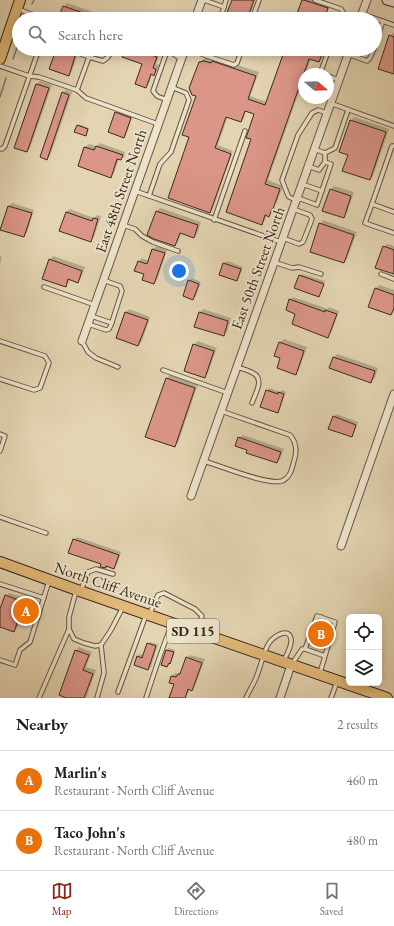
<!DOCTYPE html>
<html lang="en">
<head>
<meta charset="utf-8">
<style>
  :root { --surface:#fff; --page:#f6f6f6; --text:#222; --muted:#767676; --line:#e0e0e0; --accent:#8f2418 }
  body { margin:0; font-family:"EB Garamond",serif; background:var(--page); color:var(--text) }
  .controls { position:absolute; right:12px; bottom:12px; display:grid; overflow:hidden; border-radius:6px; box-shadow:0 2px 10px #0003 }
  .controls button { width:36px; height:36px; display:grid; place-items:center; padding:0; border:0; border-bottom:1px solid var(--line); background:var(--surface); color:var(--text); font:20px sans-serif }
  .compass { position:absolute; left:298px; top:68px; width:36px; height:36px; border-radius:50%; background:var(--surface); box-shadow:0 2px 10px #0003; rotate:109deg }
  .you { position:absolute; left:179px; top:271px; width:14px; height:14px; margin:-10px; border:3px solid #fff; border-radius:50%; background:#1a73e8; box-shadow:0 0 0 6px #1a73e833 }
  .badge { display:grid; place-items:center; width:26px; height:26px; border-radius:50%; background:var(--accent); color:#fff; font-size:13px; font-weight:700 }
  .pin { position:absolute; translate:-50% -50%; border:2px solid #fff; box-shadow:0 1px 4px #0006 }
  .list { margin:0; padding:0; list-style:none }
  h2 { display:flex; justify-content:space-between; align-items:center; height:52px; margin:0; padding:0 16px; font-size:17px }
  h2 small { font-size:13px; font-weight:400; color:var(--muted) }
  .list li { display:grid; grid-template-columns:26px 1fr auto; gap:12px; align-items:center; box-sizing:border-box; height:60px; padding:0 16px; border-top:1px solid var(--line) }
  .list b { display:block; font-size:15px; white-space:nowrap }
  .list p { margin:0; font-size:13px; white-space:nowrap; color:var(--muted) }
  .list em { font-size:13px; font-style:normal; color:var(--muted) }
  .icon { flex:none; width:22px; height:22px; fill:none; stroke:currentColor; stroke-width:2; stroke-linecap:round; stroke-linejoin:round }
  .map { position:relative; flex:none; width:394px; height:698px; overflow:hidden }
  .search { position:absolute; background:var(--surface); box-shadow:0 2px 10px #0003; left:12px; right:12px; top:12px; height:44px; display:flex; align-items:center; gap:10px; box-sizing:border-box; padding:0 14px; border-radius:22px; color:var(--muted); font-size:15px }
  .sheet { height:172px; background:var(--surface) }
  nav { display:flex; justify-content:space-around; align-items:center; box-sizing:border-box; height:56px; border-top:1px solid var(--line); background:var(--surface); font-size:11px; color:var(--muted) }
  nav a { display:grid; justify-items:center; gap:2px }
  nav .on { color:var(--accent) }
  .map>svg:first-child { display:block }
  .shadow { fill:#0003 }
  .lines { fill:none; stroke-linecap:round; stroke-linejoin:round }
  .stream { stroke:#747e79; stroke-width:1.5 }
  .building { fill:#dc9689; stroke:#3d291e }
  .lane-casing { stroke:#675443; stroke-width:5.5 }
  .street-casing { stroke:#675443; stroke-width:9 }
  .secondary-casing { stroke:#3d291e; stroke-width:11 }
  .primary-casing { stroke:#3d291e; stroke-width:12 }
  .lane { stroke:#ede4cd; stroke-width:3.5 }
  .street { stroke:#ede4cd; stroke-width:7 }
  .secondary { stroke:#ede4cd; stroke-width:9 }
  .primary { stroke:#e2ba79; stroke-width:10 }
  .labels { text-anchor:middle; stroke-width:3.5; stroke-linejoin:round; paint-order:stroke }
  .shield { fill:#ede4cd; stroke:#726152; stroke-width:1 }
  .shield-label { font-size:14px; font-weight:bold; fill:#3d291e }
  .street-label { font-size:15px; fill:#3d291e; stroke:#ede4cd }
</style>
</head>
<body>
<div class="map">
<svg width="394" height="698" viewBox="0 0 394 698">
  <rect width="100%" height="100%" fill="#e4d5b2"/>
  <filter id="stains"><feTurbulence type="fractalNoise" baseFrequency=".005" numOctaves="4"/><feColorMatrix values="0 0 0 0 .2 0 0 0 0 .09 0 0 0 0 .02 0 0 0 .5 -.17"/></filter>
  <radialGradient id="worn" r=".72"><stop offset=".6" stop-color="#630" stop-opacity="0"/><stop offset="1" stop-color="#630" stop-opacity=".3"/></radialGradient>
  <!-- shadow -->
  <g class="shadow">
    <polygon points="233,0 255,0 249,19 229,19"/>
    <polygon points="303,0 317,0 330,5 326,17 332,19 296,19"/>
    <polygon points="67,3 104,16 103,19 60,19 64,7"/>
    <polygon points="394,32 394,73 390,36"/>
    <polygon points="58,49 67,49 78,53 72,71 68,75 50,69"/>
    <polygon points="126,49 149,49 160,53 156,64 159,65 157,71 154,74 152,74 149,84 145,87 144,64"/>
    <polygon points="286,49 325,49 322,58 319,61 311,59 305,74 304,74 304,78 268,180 283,186 276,204 274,206 272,212 269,215 267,215 265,220 262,223 253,139 255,113 246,110 244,118 241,121 228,116 218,145 233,151 213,208 210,212 190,137 197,96 200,63 203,59 208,58 216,58 259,72 250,96 267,102"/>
    <polygon points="40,81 52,85 30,148 27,151 15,147 37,84"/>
    <polygon points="66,90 72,92 50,156 47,159 63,93"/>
    <polygon points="118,110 133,115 126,135 124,137 116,112"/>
    <polygon points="354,117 389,129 373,176 370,179 349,155 340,152 351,120"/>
    <polygon points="79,124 89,128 86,135 76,131"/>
    <polygon points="100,143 125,152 124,156 121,159 119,159 114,173 111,176 79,166 85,147 89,144 97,146"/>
    <polygon points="334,186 354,192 347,213 343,217 323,210 331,189"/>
    <polygon points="12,203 34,210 27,233 23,236 1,229 9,206"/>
    <polygon points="160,208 201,222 197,234 193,237 181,233 178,242 175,245 148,235 157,211"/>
    <polygon points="70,209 94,218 97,215 101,216 94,237 90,241 60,230 66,212"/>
    <polygon points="323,220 357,232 347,259 344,262 320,224"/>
    <polygon points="387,244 394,246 394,273 384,247"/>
    <polygon points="157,246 167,250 157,280 154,283 145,274 139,262 142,258 149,261 153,249"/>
    <polygon points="0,256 2,257 0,264"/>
    <polygon points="53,256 85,267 81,278 78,282 70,279 69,282 65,286 50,260"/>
    <polygon points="227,261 243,267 239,278 236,280 220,274 224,263"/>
    <polygon points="302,274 325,281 321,293 319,296 300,276"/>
    <polygon points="192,278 201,282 196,296 193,299 189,281"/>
    <polygon points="379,285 394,290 394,311 391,314 376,288"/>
    <polygon points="293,297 328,309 329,307 339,311 331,333 328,336 296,313 290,300"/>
    <polygon points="129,309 150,317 142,341 138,345 126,312"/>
    <polygon points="203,309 231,318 227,332 223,335 199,313"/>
    <polygon points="284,339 307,347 299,370 295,373 282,357 276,355 280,342"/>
    <polygon points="198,341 217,348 208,373 205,376 194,345"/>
    <polygon points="337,354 378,368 375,378 371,382 334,357"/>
    <polygon points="170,375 198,384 178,443 174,446 167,378"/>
    <polygon points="270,388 280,392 282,390 286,392 280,409 278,412 262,406 267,390"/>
    <polygon points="336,414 358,422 354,433 352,436 334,417"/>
    <polygon points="243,435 284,449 280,459 277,462 248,450 239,438"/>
    <polygon points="77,537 121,552 117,564 114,568 107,565 105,567 103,564 74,540"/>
    <polygon points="9,593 36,602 32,613 29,617 22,614 17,628 14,631 0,626 0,612 6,596"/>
    <polygon points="325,622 330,624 324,641 322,643 318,639 323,625"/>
    <polygon points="150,642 158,644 151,667 148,669 138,656 140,654 144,655 148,644"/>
    <polygon points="79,647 92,652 86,667 96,670 86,698 69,698 76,650"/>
    <polygon points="169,648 175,650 172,660 167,666 166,650"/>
    <polygon points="190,655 205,659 195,686 192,690 190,689 186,698 170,698 175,684 172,676 175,673 178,674 182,671 187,658"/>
  </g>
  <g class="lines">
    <!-- stream -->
    <g class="stream">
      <polyline points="32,4 34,0"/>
      <polyline points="13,59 19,42"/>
      <polyline points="0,97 6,78"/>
    </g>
  </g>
  <!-- building -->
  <g class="building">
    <polygon points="232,0 254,0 247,19 228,19 226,15"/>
    <polygon points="302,0 304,0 328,8 324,19 295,19"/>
    <polygon points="63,6 98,18 98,19 58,19"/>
    <polygon points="389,35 394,37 394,74 378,69"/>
    <polygon points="125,49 137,49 157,57 153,68 156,69 154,76 151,74 146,88 135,84 142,64 122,57"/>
    <polygon points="285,49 324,49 319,62 309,59 265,184 280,189 273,209 272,209 269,217 265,215 262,225 226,212 251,139 246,138 254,114 245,111 241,122 226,117 215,148 231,154 210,213 168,198 189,137 182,135 196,96 192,95 189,88 199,62 204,61 211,63 212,61 256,76 248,99 265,105"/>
    <polygon points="56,50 75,56 69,76 49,69"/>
    <polygon points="36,84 49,88 27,152 14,148"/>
    <polygon points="62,92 69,95 47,160 40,157"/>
    <polygon points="115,112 131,118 124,138 108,132"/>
    <polygon points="350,120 386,132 370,180 342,171 348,155 339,152"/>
    <polygon points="77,125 88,129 86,136 74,132"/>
    <polygon points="96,146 123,155 121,160 117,159 111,178 78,166 84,147 94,150"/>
    <polygon points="330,189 351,196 344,218 322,211"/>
    <polygon points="8,206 32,213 24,237 0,230"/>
    <polygon points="156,211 198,225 194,238 180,233 175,246 154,239 147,235"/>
    <polygon points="66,212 92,221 93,218 98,219 91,242 59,231"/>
    <polygon points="319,223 354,235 344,263 310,252"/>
    <polygon points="383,246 394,250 394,274 375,268"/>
    <polygon points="152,249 165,253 154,284 142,280 144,274 134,271 138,261 147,264"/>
    <polygon points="49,259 82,271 78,283 68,279 66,287 42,279"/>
    <polygon points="223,263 241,269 237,281 219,275"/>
    <polygon points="299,275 324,284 319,297 294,288"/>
    <polygon points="188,280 199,284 193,300 183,296"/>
    <polygon points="375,288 394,295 394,308 391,315 368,307"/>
    <polygon points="289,299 325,312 325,310 337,314 328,338 292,324 295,314 286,310"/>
    <polygon points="125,312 148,320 138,346 116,338"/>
    <polygon points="199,312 228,321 224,336 194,327"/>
    <polygon points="279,342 304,351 296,375 277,368 280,358 274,356"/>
    <polygon points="193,344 214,351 205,378 184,371"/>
    <polygon points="333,357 375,371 371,383 329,368"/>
    <polygon points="166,378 195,388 175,447 145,437"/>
    <polygon points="266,390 278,394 278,392 284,394 278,413 260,407"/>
    <polygon points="333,416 356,425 352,437 328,429"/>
    <polygon points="238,437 281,452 277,463 246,453 247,450 235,446"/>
    <polygon points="73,539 119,555 114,569 106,566 106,568 100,567 101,564 68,553"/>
    <polygon points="5,595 33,606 29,618 20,615 14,632 0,627 0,609"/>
    <polygon points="322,624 329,627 322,645 314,642 317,638"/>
    <polygon points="147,643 156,646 148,670 134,665 137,656 142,658"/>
    <polygon points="75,650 89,655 83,670 93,674 84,698 66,698 59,695"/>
    <polygon points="166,650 174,652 170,664 169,663 167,667 161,665"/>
    <polygon points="186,657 202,663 192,691 188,689 185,698 169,698 174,684 169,683 171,676 176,677 178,674 180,674"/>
  </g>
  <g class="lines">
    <defs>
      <g id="lane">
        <polyline points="204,0 224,7 220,19"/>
        <polyline points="315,0 341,9 343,12 341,19"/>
        <polyline points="224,7 226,0"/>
        <polyline points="18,9 44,19"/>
        <polyline points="362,14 394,25"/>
        <polyline points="252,19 259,0"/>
        <polyline points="375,45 383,21"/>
        <polyline points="163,49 172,53 181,59"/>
        <polyline points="188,49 207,56 209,49"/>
        <polyline points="348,54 367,61 370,58 374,49"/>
        <polyline points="207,56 234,65 237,63 242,49"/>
        <polyline points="89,57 103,61 107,58 114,49"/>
        <polyline points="0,66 29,76 39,77 77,90 89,57 67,49"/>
        <polyline points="323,74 321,71 329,49"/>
        <polyline points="328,76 339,80"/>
        <polyline points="77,90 86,98 158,124"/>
        <polyline points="167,100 157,96 153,91 167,51"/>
        <polyline points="330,103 394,126"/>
        <polyline points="0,149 2,149 5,146 39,49"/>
        <polyline points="325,153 335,148 348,110"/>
        <polyline points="325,162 331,164 317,205 301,199 296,200 289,197 287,193 282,180 298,135 312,113 318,110 327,113"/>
        <polyline points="308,166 319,170 325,162 325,153 314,149"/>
        <polyline points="302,184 322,191"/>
        <polyline points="135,191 281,242"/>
        <polyline points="149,196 160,164 171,152 189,100 186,93 171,87"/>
        <polyline points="372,204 392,146 394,146"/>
        <polyline points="394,212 372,204 365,223 394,233"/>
        <polyline points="214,220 245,131"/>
        <polyline points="123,225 135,229 142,236 153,242 178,251"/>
        <polyline points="283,238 299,244 303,242 312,219 310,215 293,209"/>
        <polyline points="274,262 292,268 299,267 321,274"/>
        <polyline points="381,274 394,279"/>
        <polyline points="44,287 95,305"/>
        <polyline points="91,316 112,323"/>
        <polyline points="88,324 106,330 109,329 111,325 122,291 120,286 103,280"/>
        <polyline points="0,341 45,356 49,363 40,388 34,390 0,379"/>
        <polyline points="82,341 88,352 96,358 118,367"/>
        <path d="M237 367C242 369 248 370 253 373 265 379 255 394 252 403"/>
        <polyline points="163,370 228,393"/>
        <polyline points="0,434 5,436 0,451"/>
        <path d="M204 461C218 465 273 488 284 480 291 476 292 468 294 461 297 452 297 443 290 435L221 411"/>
        <polyline points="0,517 46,533"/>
        <polyline points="0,584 44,598"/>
        <polyline points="81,590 88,572 96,569 113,574"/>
        <polyline points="76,591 69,617 69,629 74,639 84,643 95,646 101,645 111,630 123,607"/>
        <polyline points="150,613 158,595 164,593 195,609 202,616 197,631"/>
        <polyline points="309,640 314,637 321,617"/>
        <polyline points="0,660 15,665 20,650 30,642 49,581"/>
        <polyline points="292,664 302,649 305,649"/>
        <polyline points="320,673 335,622 317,616 305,649 325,656"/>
        <polyline points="118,692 146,615"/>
        <polyline points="39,698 69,629"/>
        <polyline points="97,698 104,673 101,645"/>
        <path d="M146 698C154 673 162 648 172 624"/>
        <path d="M246 698C249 691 253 685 256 678 260 669 264 650 269 643 273 637 289 626 291 639 292 646 287 654 284 660"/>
        <polyline points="331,698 337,682"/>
      </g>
      <g id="street">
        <polyline points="195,19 202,0"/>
        <polyline points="360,19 367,0"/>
        <polyline points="82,341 185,49"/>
        <polyline points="191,496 350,49"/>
        <polyline points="341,546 394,394"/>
        <polyline points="280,698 291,665"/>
      </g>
      <polyline id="secondary" points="387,0 394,2"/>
      <g id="primary">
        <polyline points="0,59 20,0"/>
        <polyline points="0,562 77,590 387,698"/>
      </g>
    </defs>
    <!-- lane casing -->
    <use href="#lane" class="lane-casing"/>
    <!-- street casing -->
    <use href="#street" class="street-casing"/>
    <!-- secondary casing -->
    <use href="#secondary" class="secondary-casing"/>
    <!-- primary casing -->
    <use href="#primary" class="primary-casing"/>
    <!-- lane -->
    <use href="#lane" class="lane"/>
    <!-- street -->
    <use href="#street" class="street"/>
    <!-- secondary -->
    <use href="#secondary" class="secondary"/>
    <!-- primary -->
    <use href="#primary" class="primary"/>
  </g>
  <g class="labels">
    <!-- shield labels -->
    <rect class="shield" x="167" y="619" width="52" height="24" rx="3"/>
    <g class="shield-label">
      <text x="193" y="636">SD 115</text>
    </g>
    <!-- street labels -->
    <g class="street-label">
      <text transform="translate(121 191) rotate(-71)" y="5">East 48th Street North</text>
      <text transform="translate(258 268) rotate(-70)" y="5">East 50th Street North</text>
      <text transform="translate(108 585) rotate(19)" y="5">North Cliff Avenue</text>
    </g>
  </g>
  <rect width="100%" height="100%" filter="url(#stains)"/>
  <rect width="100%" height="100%" fill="url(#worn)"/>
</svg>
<div class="controls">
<button><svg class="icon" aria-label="locate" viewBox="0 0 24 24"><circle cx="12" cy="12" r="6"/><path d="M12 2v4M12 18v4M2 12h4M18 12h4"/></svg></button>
<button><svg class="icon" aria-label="layers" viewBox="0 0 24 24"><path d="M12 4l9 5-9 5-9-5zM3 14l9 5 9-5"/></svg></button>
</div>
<svg class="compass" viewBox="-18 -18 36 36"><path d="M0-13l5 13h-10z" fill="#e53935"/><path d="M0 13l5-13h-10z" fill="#767676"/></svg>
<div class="you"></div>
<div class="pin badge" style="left:26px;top:611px;background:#e8710a">A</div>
<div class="pin badge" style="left:321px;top:634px;background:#e8710a">B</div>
<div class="search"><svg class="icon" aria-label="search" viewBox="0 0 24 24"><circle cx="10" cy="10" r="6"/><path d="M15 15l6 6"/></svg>Search here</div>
</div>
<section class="sheet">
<h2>Nearby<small>2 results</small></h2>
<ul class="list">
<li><span class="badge" style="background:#e8710a">A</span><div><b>Marlin's</b><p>Restaurant · North Cliff Avenue</p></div><em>460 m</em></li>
<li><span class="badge" style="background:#e8710a">B</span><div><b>Taco John's</b><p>Restaurant · North Cliff Avenue</p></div><em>480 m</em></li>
</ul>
</section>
<nav>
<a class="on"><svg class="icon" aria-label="map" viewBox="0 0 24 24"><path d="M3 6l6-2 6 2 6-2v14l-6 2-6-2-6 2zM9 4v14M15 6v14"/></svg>Map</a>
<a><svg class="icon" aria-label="directions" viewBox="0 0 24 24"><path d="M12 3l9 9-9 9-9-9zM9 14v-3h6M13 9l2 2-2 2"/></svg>Directions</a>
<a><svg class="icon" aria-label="saved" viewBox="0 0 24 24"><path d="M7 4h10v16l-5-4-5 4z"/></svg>Saved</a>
</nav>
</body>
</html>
